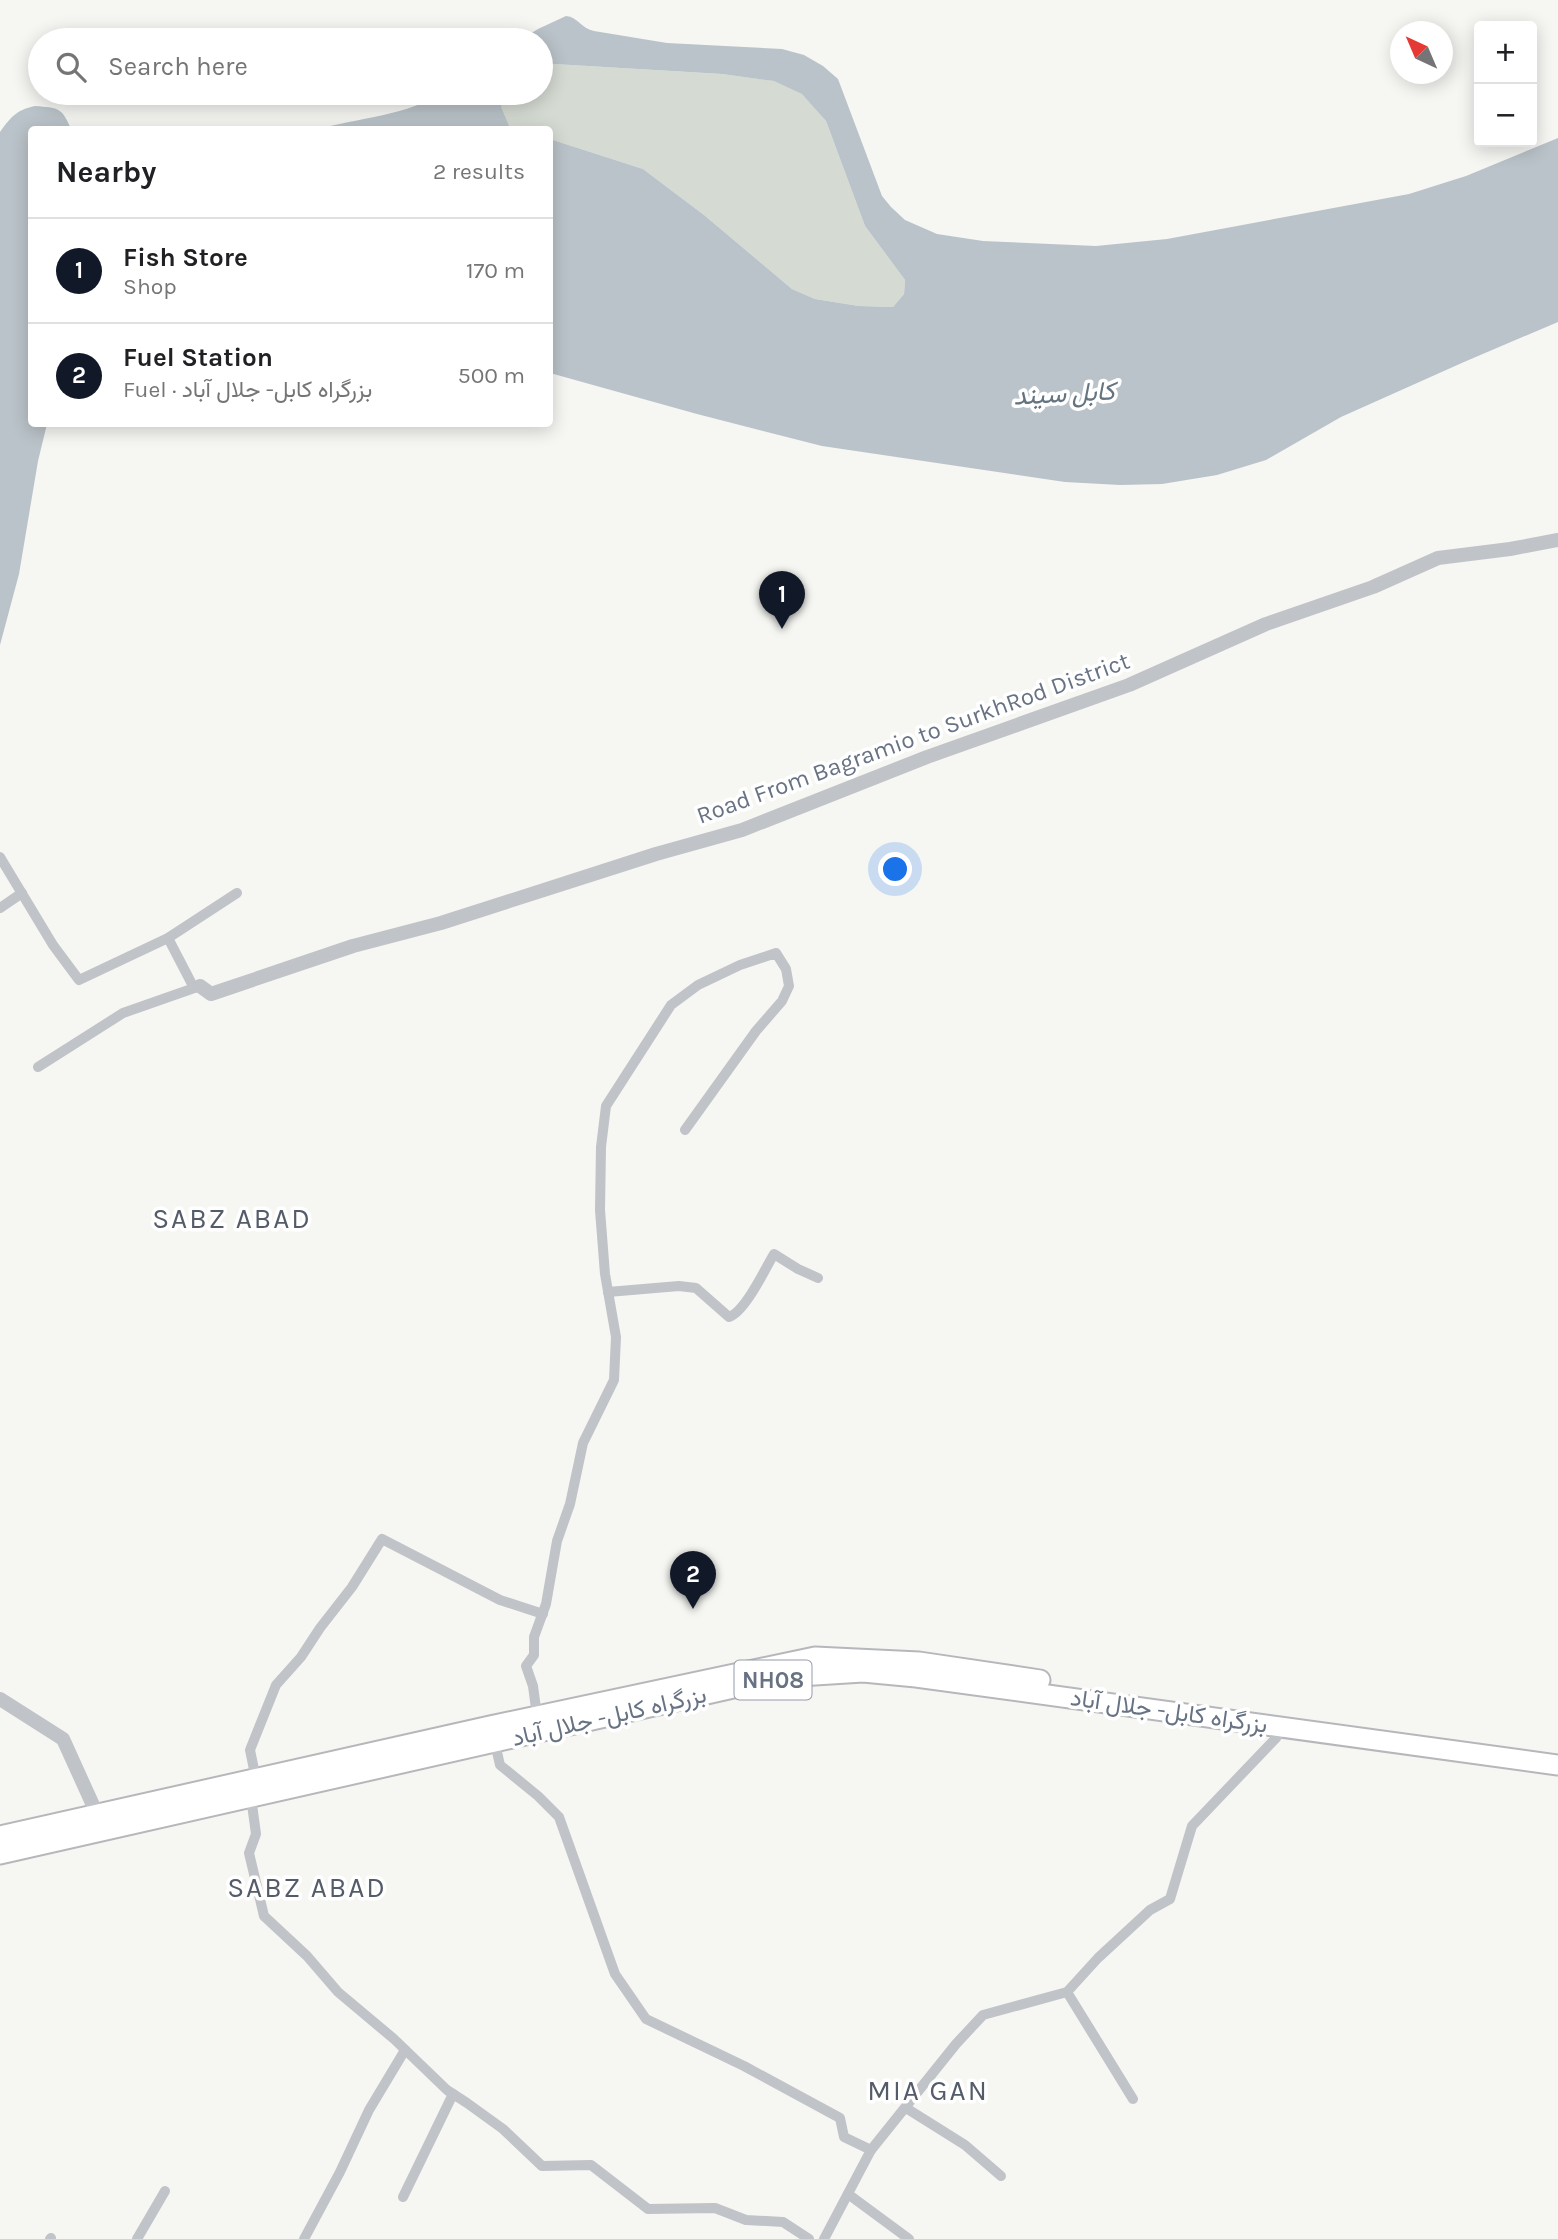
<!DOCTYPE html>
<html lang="en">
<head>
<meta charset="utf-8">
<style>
  :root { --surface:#fff; --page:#f6f6f6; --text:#202124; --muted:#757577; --line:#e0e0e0; --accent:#111827 }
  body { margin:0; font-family:Karla,Vazirmatn,sans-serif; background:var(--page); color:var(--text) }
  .controls { position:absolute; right:21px; top:21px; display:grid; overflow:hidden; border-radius:7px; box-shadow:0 4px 18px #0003 }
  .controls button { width:63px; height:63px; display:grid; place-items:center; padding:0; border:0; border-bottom:2px solid var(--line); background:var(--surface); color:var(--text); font:35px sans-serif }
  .compass { position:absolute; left:1390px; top:21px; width:63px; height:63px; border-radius:50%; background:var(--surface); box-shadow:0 4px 18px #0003; rotate:316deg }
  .you { position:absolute; left:896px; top:870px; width:24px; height:24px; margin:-18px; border:5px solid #fff; border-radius:50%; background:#1a73e8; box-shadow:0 0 0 10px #1a73e833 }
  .badge { display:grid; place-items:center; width:46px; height:46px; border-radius:50%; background:var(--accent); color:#fff; font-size:23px; font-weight:700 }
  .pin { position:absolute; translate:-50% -58px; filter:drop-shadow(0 2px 4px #0008) }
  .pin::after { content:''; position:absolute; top:37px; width:24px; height:21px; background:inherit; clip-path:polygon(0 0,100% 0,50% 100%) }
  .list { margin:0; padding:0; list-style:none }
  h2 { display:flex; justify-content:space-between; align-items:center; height:91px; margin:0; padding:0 28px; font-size:30px }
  h2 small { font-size:23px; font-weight:400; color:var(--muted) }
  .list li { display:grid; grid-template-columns:46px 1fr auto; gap:21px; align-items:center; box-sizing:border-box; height:105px; padding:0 28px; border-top:2px solid var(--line) }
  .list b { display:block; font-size:26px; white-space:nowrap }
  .list p { margin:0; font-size:23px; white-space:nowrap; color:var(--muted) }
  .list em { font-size:23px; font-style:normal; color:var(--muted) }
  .icon { flex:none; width:38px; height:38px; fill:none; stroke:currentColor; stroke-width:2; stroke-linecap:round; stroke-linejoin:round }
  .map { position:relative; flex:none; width:1558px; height:2239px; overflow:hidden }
  .search { position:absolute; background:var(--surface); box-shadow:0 4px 18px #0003; left:28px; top:28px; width:525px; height:77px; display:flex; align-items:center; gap:18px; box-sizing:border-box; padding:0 24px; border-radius:38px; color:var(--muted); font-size:26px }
  .panel { position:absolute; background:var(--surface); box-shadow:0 4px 18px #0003; left:28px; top:126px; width:525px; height:301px; border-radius:7px }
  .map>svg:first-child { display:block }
  .green { fill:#d5dbd3 }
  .water { fill:#bac3c9 }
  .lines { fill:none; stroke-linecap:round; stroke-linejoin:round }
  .trunk-casing { stroke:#b5b7bb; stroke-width:23 }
  .minor { stroke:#c0c3c7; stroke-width:10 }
  .tertiary { stroke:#c0c3c7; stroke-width:14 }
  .trunk { stroke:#fff; stroke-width:19 }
  .labels { text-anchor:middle; stroke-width:7; stroke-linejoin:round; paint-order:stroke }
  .shield { fill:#fff; stroke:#959ca8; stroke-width:2 }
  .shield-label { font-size:23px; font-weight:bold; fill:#677283 }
  .street-label { font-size:24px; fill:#677283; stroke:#fff }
  .water-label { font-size:26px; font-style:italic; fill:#63737f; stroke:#fff }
  .quarter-label { font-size:28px; letter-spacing:2px; fill:#545c69; stroke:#fff }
</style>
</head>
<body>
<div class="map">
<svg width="1558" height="2239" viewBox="0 0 1558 2239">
  <rect width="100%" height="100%" fill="#f6f6f3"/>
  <!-- green -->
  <polygon class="green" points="554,64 722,74 775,81 803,94 826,121 865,226 905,280 904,294 893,307 859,306 815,299 792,289 704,215 643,169 550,139 550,130 510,128 500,107 504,93 541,93 541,67"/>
  <!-- water -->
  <g class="water">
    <path d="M566 16C578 17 582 29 594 31L667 43 782 49 804 55 823 66 838 79 882 196 891 207 905 220 937 234 983 241 1096 246 1167 239 1409 194 1466 176 1558 138V322L1464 362 1341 417 1266 460 1217 475 1162 484 1120 485 1065 482 822 446 697 414 550 373V139L643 169 704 215 792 289 815 299 859 306 893 307 904 294 905 280 865 226 826 121 802 94 774 81 722 74 554 64 541 67V40H520L538 29Z"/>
    <path d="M444 93H504L501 107 510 128 514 129H318C360 118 406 115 444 93Z"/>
    <path d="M35 106C58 108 62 107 71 129L32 130V424H47L38 461 19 574 0 645V132C11 117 16 110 35 106Z"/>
  </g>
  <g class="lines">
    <defs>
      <g id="trunk">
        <polyline points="0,1836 490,1726 815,1657 919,1662 1040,1680"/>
        <polyline points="0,1854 751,1684 799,1676 863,1672 916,1677 1558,1765"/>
      </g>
    </defs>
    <!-- trunk casing -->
    <use href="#trunk" class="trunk-casing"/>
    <!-- minor -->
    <g class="minor">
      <polyline points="0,857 53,945 79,980 168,938 237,893"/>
      <polyline points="0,908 22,893"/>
      <polyline points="168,938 194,988"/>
      <polyline points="38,1067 123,1013 200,986"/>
      <path d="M608 1292 679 1286 696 1288 729 1317C745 1312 765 1269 774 1254L798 1269 818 1278"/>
      <polyline points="537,1716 533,1686 526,1666 534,1655 534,1637 546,1604 557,1541 570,1504 583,1443 614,1380 616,1337 605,1274 600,1210 601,1147 606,1106 671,1005 698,985 740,965 776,953 786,969 789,986 782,1001 756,1031 685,1130"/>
      <polyline points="494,1739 500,1765 538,1796 559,1817 615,1974 646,2019 744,2066 840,2118 844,2137 871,2150 956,2044 983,2015 1067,1992 1098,1958 1150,1910 1170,1899 1192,1826 1276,1738 1283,1727"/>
      <polyline points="256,1779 250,1750 276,1685 301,1657 320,1628 352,1587 382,1539 500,1600 543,1614"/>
      <polyline points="251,1797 256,1834 249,1853 264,1916 307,1956 338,1992 394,2039 447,2090 467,2103 503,2129 542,2166 591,2165 648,2209 715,2208 746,2220 783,2222 809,2239"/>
      <polyline points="1067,1992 1133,2099"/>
      <polyline points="906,2108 965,2145 1001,2176"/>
      <polyline points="848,2194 909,2239"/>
      <polyline points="403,2197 453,2094"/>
      <polyline points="50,2239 51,2238"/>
      <polyline points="137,2239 165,2191"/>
      <polyline points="304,2239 340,2172 369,2110 405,2050"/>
      <polyline points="824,2239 871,2150"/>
    </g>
    <!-- tertiary -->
    <g class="tertiary">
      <polyline points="200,986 211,994 353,946 441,923 656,854 742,830 927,757 1129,685 1266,624 1373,587 1438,558 1510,549 1558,540"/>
      <polyline points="0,1699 63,1739 97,1814"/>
    </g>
    <!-- trunk -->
    <use href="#trunk" class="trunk"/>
  </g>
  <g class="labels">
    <!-- shield labels -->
    <rect class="shield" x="734.5" y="1660.5" width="77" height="39" rx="5"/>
    <g class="shield-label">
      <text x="773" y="1688">NH08</text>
    </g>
    <!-- street labels -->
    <g class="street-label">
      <text transform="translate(913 738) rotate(-20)" y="8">Road From Bagramio to SurkhRod District</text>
      <text transform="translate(1169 1711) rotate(8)" y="8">بزرگراه کابل- جلال آباد</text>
      <text transform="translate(609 1716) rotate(-13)" y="8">بزرگراه کابل- جلال آباد</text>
    </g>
    <!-- water labels -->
    <g class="water-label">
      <text transform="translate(1064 393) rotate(-3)" y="9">کابل سيند</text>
    </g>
    <!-- quarter labels -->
    <g class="quarter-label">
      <text x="232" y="1228">SABZ ABAD</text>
      <text x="307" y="1897">SABZ ABAD</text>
      <text x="928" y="2100">MIA GAN</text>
    </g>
  </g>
</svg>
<div class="controls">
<button>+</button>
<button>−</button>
</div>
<svg class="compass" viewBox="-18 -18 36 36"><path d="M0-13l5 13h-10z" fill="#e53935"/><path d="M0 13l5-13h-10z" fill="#757577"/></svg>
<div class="you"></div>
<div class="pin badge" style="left:782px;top:629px">1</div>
<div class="pin badge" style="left:693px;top:1609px">2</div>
<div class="search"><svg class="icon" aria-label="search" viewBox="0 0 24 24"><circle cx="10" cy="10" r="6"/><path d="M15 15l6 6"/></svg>Search here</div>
<section class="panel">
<h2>Nearby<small>2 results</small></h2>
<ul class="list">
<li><span class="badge">1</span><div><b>Fish Store</b><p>Shop</p></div><em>170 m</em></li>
<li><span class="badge">2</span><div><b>Fuel Station</b><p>Fuel · بزرگراه کابل- جلال آباد</p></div><em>500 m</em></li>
</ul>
</section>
</div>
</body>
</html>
